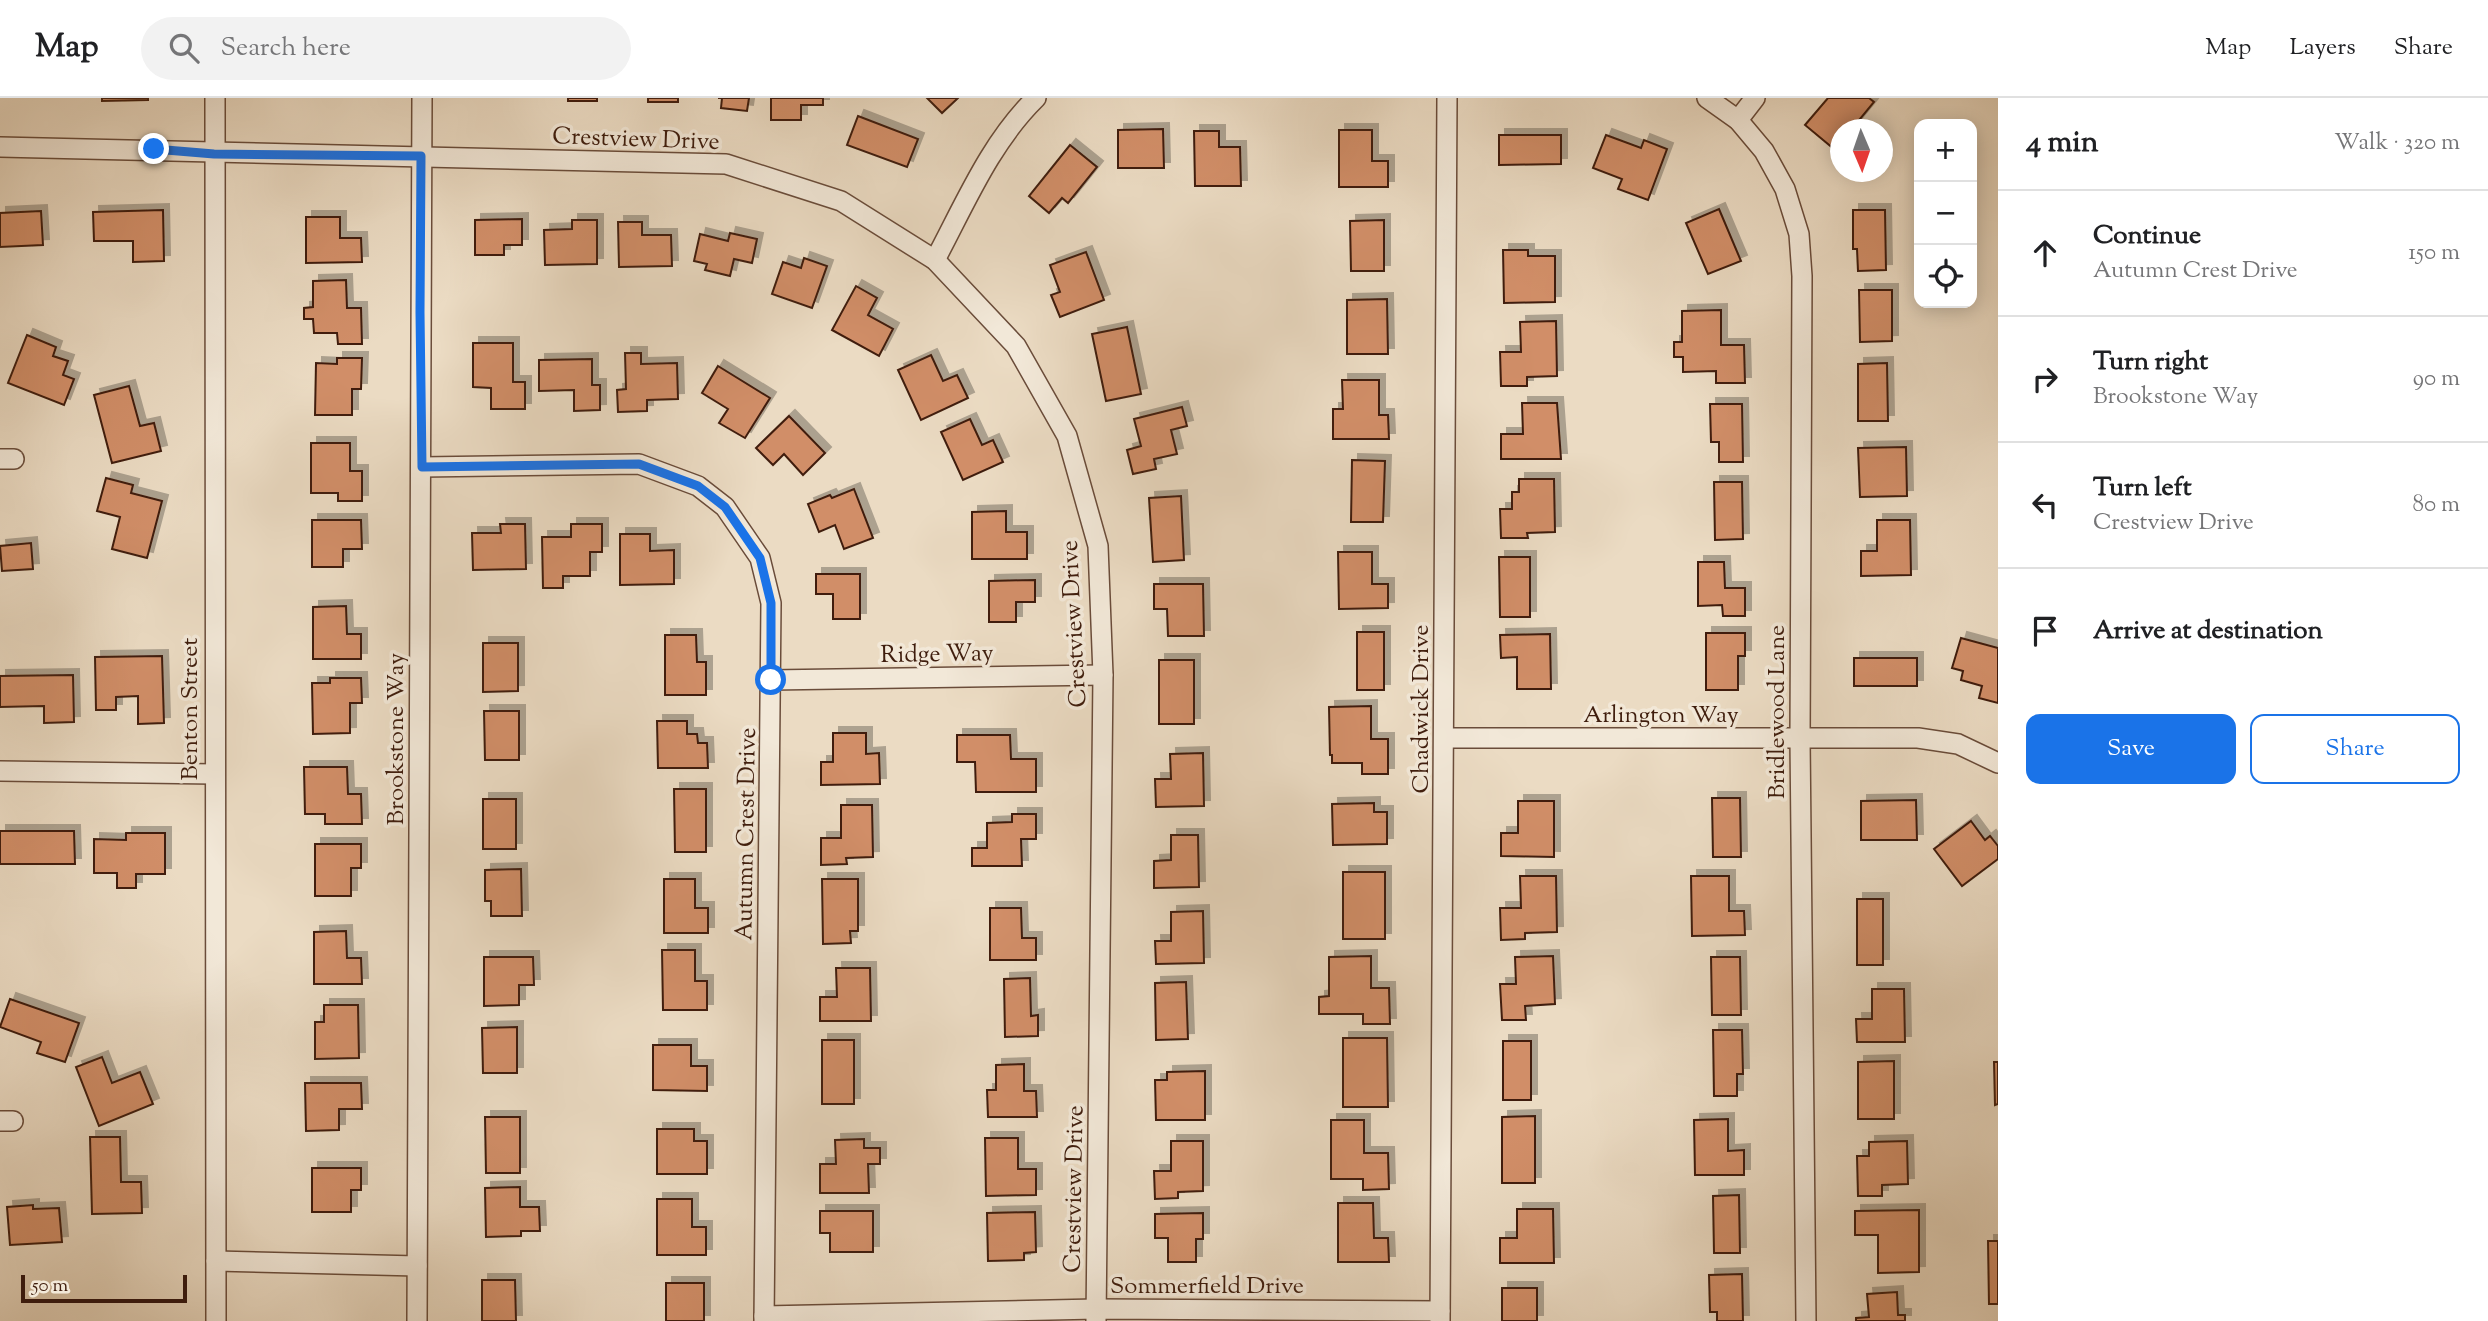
<!DOCTYPE html>
<html lang="en">
<head>
<meta charset="utf-8">
<style>
  :root { --surface:#fff; --page:#f2f2f2; --text:#202124; --muted:#757577; --line:#e0e0e0; --accent:#1a73e8 }
  body { margin:0; font-family:"Sorts Mill Goudy",serif; background:var(--page); color:var(--text) }
  .controls { position:absolute; right:21px; top:21px; display:grid; overflow:hidden; border-radius:14px; box-shadow:0 4px 18px #0003 }
  .controls button { width:63px; height:63px; display:grid; place-items:center; padding:0; border:0; border-bottom:2px solid var(--line); background:var(--surface); color:var(--text); font:35px sans-serif }
  .compass { position:absolute; left:1830px; top:21px; width:63px; height:63px; border-radius:50%; background:var(--surface); box-shadow:0 4px 18px #0003; rotate:178deg }
  .scale { position:absolute; left:21px; bottom:18px; width:166px; box-sizing:border-box; padding-left:7px; border:4px solid #3f1d0d; border-top:0; font-size:19px; line-height:24px; white-space:nowrap; color:#3f1d0d; -webkit-text-stroke:5px #f2e8d8; paint-order:stroke }
  .stop { position:absolute; width:21px; height:21px; margin:-16px; border:5px solid #1a73e8; border-radius:50%; background:#fff }
  .stop.end { background:#1a73e8; border-color:#fff; box-shadow:0 2px 7px #0008 }
  .list { margin:0; padding:0; list-style:none }
  h2 { display:flex; justify-content:space-between; align-items:center; height:91px; margin:0; padding:0 28px; font-size:30px }
  h2 small { font-size:23px; font-weight:400; color:var(--muted) }
  .list li { display:grid; grid-template-columns:46px 1fr auto; gap:21px; align-items:center; box-sizing:border-box; height:126px; padding:0 28px; border-top:2px solid var(--line) }
  .list b { display:block; font-size:26px; white-space:nowrap }
  .list p { margin:0; font-size:23px; white-space:nowrap; color:var(--muted) }
  .list em { font-size:23px; font-style:normal; color:var(--muted) }
  .actions { display:flex; gap:14px; padding:21px 28px }
  .actions a { flex:1; padding:16px 0; border:2px solid var(--accent); border-radius:14px; text-align:center; font-size:24px; color:var(--accent) }
  .actions .main { background:var(--accent); color:#fff }
  .icon { flex:none; width:38px; height:38px; fill:none; stroke:currentColor; stroke-width:2; stroke-linecap:round; stroke-linejoin:round }
  .map { position:relative; flex:none; width:1998px; height:1223px; overflow:hidden }
  header { display:flex; align-items:center; gap:42px; box-sizing:border-box; height:98px; padding:0 35px; background:var(--surface); border-bottom:2px solid var(--line) }
  header strong { font-size:33px }
  nav { display:flex; gap:38px; margin-inline-start:auto; font-size:24px }
  .search { width:490px; height:63px; background:var(--page); display:flex; align-items:center; gap:18px; box-sizing:border-box; padding:0 24px; border-radius:38px; color:var(--muted); font-size:26px }
  main { display:flex }
  aside { flex:1; background:var(--surface) }
  .map>svg:first-child { display:block }
  .building { fill:#d18e68; stroke:#3f1d0d; stroke-width:2; filter:url(#shadow) }
  .lines { fill:none; stroke-linecap:round; stroke-linejoin:round }
  .street-casing { stroke:#6a4c3a; stroke-width:22 }
  .street { stroke:#f2e8d8; stroke-width:19 }
  .route { stroke:#1a73e8; stroke-width:9 }
  .labels { text-anchor:middle; stroke-width:7; stroke-linejoin:round; paint-order:stroke }
  .street-label { font-size:24px; fill:#3f1d0d; stroke:#f2e8d8 }
</style>
</head>
<body>
<header>
<strong>Map</strong>
<div class="search"><svg class="icon" aria-label="search" viewBox="0 0 24 24"><circle cx="10" cy="10" r="6"/><path d="M15 15l6 6"/></svg>Search here</div>
<nav><a>Map</a><a>Layers</a><a>Share</a></nav>
</header>
<main>
<div class="map">
<svg width="1998" height="1223" viewBox="0 0 1998 1223">
  <defs>
    <filter id="shadow"><feDropShadow dx="6" dy="-6" stdDeviation="0" flood-color="#0004"/></filter>
  </defs>
  <rect width="100%" height="100%" fill="#ebdbc3"/>
  <filter id="stains"><feTurbulence type="fractalNoise" baseFrequency=".00286" numOctaves="4"/><feColorMatrix values="0 0 0 0 .2 0 0 0 0 .09 0 0 0 0 .02 0 0 0 .5 -.17"/></filter>
  <radialGradient id="worn" r=".72"><stop offset=".6" stop-color="#630" stop-opacity="0"/><stop offset="1" stop-color="#630" stop-opacity=".3"/></radialGradient>
  <!-- building -->
  <g class="building">
    <polygon points="102,0 148,0 148,2 102,3"/>
    <rect x="568" y="0" width="29" height="3"/>
    <rect x="648" y="0" width="30" height="4"/>
    <polygon points="718,0 749,0 747,13 721,10 722,0"/>
    <polygon points="771,0 823,0 823,7 801,7 801,22 771,22"/>
    <polygon points="927,0 958,0 942,15"/>
    <polygon points="1828,0 1869,0 1874,4 1851,32 1840,32 1840,44 1834,51 1805,27"/>
    <polygon points="858,18 918,41 907,69 847,47"/>
    <polygon points="1163,31 1164,70 1118,70 1118,32"/>
    <polygon points="1339,32 1372,32 1372,63 1388,63 1388,89 1339,89"/>
    <polygon points="1194,33 1219,33 1219,49 1240,49 1241,88 1195,88"/>
    <polygon points="1499,37 1561,37 1561,66 1499,67"/>
    <polygon points="1606,37 1641,50 1644,42 1667,51 1648,102 1618,91 1622,81 1593,70"/>
    <polygon points="1070,47 1097,69 1068,105 1062,100 1049,115 1029,98"/>
    <polygon points="1719,111 1741,163 1708,176 1686,125"/>
    <polygon points="163,112 164,163 133,164 133,143 94,143 93,114"/>
    <polygon points="1853,112 1885,112 1886,172 1858,173 1857,151 1853,151"/>
    <polygon points="41,113 43,147 0,149 0,115"/>
    <polygon points="306,119 340,119 340,140 361,140 362,164 306,165"/>
    <polygon points="522,121 522,147 504,147 504,157 475,157 475,122"/>
    <polygon points="572,122 597,122 597,166 545,167 544,132 572,131"/>
    <polygon points="1384,122 1384,173 1351,173 1350,123"/>
    <polygon points="618,124 642,124 642,137 671,137 672,168 619,169"/>
    <polygon points="730,135 757,141 752,165 734,161 730,178 705,172 707,166 694,163 700,136 728,143"/>
    <polygon points="1503,152 1528,152 1528,158 1555,158 1555,204 1504,205"/>
    <polygon points="1086,154 1104,202 1060,219 1051,197 1060,194 1050,167"/>
    <polygon points="804,160 827,168 812,210 772,196 783,164 801,170"/>
    <polygon points="346,182 347,210 361,210 362,246 338,246 337,235 314,235 313,221 304,221 304,210 313,209 313,183"/>
    <polygon points="856,188 877,200 868,217 893,231 879,258 832,232"/>
    <polygon points="1859,192 1892,192 1892,243 1860,244"/>
    <polygon points="1387,201 1388,256 1347,256 1347,202"/>
    <polygon points="1721,212 1721,247 1744,247 1745,285 1716,285 1716,273 1683,274 1683,259 1674,259 1674,244 1682,244 1682,213"/>
    <polygon points="1556,223 1557,278 1527,279 1527,288 1501,288 1500,254 1521,254 1520,224"/>
    <polygon points="1127,229 1141,296 1106,303 1092,236"/>
    <polygon points="27,237 56,249 53,258 68,263 63,277 74,281 64,307 8,285"/>
    <polygon points="473,245 513,245 513,284 525,284 525,311 491,311 491,290 473,289"/>
    <polygon points="625,255 641,255 641,266 677,265 678,301 647,302 647,313 618,314 617,292 626,291"/>
    <polygon points="931,257 943,283 957,277 968,300 921,322 898,272"/>
    <polygon points="337,260 362,260 361,291 352,291 352,317 315,317 316,265 337,266"/>
    <polygon points="592,261 592,287 600,287 600,312 574,313 574,292 539,293 539,262"/>
    <polygon points="1887,265 1888,323 1858,323 1858,266"/>
    <polygon points="718,268 770,300 745,340 719,325 728,311 702,295"/>
    <polygon points="1342,282 1379,282 1379,317 1388,317 1389,341 1333,341 1333,311 1343,311"/>
    <polygon points="129,288 140,328 154,325 161,353 112,365 94,297"/>
    <polygon points="1522,305 1557,305 1561,361 1501,361 1501,336 1523,336"/>
    <polygon points="1710,306 1742,306 1743,364 1719,364 1719,344 1711,344"/>
    <polygon points="1182,309 1187,328 1171,332 1177,356 1154,361 1156,371 1133,376 1127,352 1141,348 1134,321"/>
    <polygon points="789,318 825,355 803,377 784,356 773,367 756,350"/>
    <polygon points="970,321 982,347 993,342 1003,364 963,382 941,334"/>
    <polygon points="311,345 350,345 350,373 362,373 362,403 338,403 338,395 311,395"/>
    <polygon points="1906,349 1907,398 1860,399 1858,350"/>
    <polygon points="1352,362 1385,363 1383,424 1351,424"/>
    <polygon points="106,380 133,387 131,395 162,403 147,460 112,451 120,419 97,413"/>
    <polygon points="1519,381 1554,381 1555,434 1527,435 1528,440 1501,440 1500,411 1512,411 1512,394 1519,394"/>
    <polygon points="1714,384 1742,384 1743,441 1715,442"/>
    <polygon points="854,391 873,440 844,451 835,427 819,434 808,406 830,397 832,400"/>
    <polygon points="1181,398 1184,462 1153,464 1149,400"/>
    <polygon points="1006,413 1006,434 1027,434 1027,461 972,461 972,414"/>
    <polygon points="312,422 361,422 362,451 343,451 343,469 312,469"/>
    <polygon points="1877,422 1910,422 1911,477 1861,478 1861,453 1877,453"/>
    <polygon points="500,426 525,426 526,471 473,472 472,435 501,435"/>
    <polygon points="571,426 602,426 602,454 590,454 590,478 563,478 563,490 543,490 542,439 571,439"/>
    <polygon points="620,436 650,436 650,453 674,452 674,486 620,487"/>
    <polygon points="31,445 33,471 2,473 0,448"/>
    <polygon points="1338,454 1372,454 1372,486 1388,486 1388,510 1339,511"/>
    <polygon points="1499,459 1530,459 1530,519 1500,519"/>
    <polygon points="1698,464 1724,464 1725,490 1745,490 1745,518 1723,518 1722,507 1698,508"/>
    <polygon points="816,476 860,476 860,521 833,521 833,496 816,496"/>
    <polygon points="1035,482 1035,504 1016,504 1016,524 989,524 989,483"/>
    <polygon points="1154,486 1203,486 1204,538 1168,538 1167,511 1154,511"/>
    <polygon points="346,508 347,536 361,536 361,561 313,561 313,509"/>
    <rect x="1357" y="534" width="27" height="58"/>
    <polygon points="1706,535 1745,535 1745,558 1738,558 1738,592 1706,592"/>
    <polygon points="1550,536 1551,591 1517,591 1517,559 1501,560 1500,537"/>
    <polygon points="665,537 696,537 697,564 706,564 706,597 665,597"/>
    <polygon points="1961,540 1998,550 1998,605 1979,600 1982,588 1961,582 1963,573 1952,570"/>
    <polygon points="483,545 518,545 518,593 483,594"/>
    <polygon points="162,558 164,625 138,626 138,598 116,599 116,612 96,612 95,559"/>
    <rect x="1854" y="560" width="63" height="28"/>
    <rect x="1159" y="562" width="35" height="64"/>
    <polygon points="73,577 74,624 44,625 44,608 0,609 0,578"/>
    <polygon points="330,580 361,580 362,605 350,605 350,635 313,636 312,585 330,585"/>
    <polygon points="1371,608 1371,641 1388,641 1388,676 1362,676 1362,665 1332,665 1332,657 1330,657 1329,609"/>
    <polygon points="484,613 519,613 519,662 485,662"/>
    <polygon points="657,623 687,623 687,636 697,636 698,645 707,645 708,670 658,670"/>
    <polygon points="833,635 866,635 866,656 879,655 880,686 821,687 821,664 833,664"/>
    <polygon points="957,637 1010,637 1011,661 1036,661 1036,694 976,694 975,664 957,664"/>
    <polygon points="1203,655 1204,708 1156,709 1155,681 1171,681 1170,656"/>
    <polygon points="304,669 347,669 348,696 361,696 362,726 325,726 325,716 305,716"/>
    <polygon points="674,691 706,691 706,754 675,754"/>
    <polygon points="1712,700 1740,700 1741,759 1713,759"/>
    <rect x="483" y="701" width="33" height="50"/>
    <polygon points="1916,702 1917,742 1861,742 1861,703"/>
    <polygon points="1518,703 1554,703 1554,759 1501,758 1501,735 1518,735"/>
    <polygon points="1374,705 1374,714 1387,714 1387,746 1333,747 1332,706"/>
    <polygon points="841,707 872,707 873,759 846,760 847,766 821,767 821,740 841,740"/>
    <polygon points="1012,716 1036,716 1036,741 1021,741 1022,768 972,768 972,750 987,750 987,725 1012,724"/>
    <polygon points="1971,723 1985,742 1990,738 1998,748 1998,761 1962,788 1934,751"/>
    <polygon points="0,733 74,733 75,766 0,766"/>
    <polygon points="126,735 165,735 165,776 136,776 136,790 117,790 117,775 94,775 94,741 126,742"/>
    <polygon points="1171,737 1198,737 1199,789 1154,790 1154,763 1171,762"/>
    <polygon points="315,746 361,746 361,770 351,770 351,798 315,798"/>
    <polygon points="521,771 522,818 491,818 491,803 485,803 485,772"/>
    <rect x="1343" y="774" width="42" height="67"/>
    <polygon points="1520,778 1556,778 1557,834 1525,835 1525,841 1501,842 1500,810 1521,810"/>
    <polygon points="1691,778 1729,778 1729,813 1744,813 1745,837 1692,838"/>
    <polygon points="664,781 695,781 695,810 708,810 708,835 664,835"/>
    <polygon points="822,781 858,781 858,833 850,833 851,845 823,846"/>
    <rect x="1857" y="801" width="26" height="66"/>
    <polygon points="990,810 1021,810 1022,840 1036,840 1036,862 990,862"/>
    <polygon points="1203,813 1204,865 1156,866 1155,843 1171,843 1171,814"/>
    <polygon points="346,833 347,860 361,860 362,886 314,886 314,834"/>
    <polygon points="662,852 695,852 695,883 707,883 707,912 663,912"/>
    <polygon points="1371,858 1371,890 1389,890 1390,926 1363,926 1363,916 1319,916 1319,899 1329,898 1329,859"/>
    <polygon points="1553,858 1555,906 1525,908 1526,922 1502,922 1500,886 1516,886 1515,859"/>
    <polygon points="484,859 533,859 534,887 519,887 519,907 484,908"/>
    <polygon points="1711,859 1740,859 1741,917 1712,917"/>
    <polygon points="836,870 870,870 871,923 820,923 820,899 837,899"/>
    <polygon points="1030,880 1031,918 1038,917 1038,938 1005,939 1004,881"/>
    <polygon points="1186,884 1188,941 1156,942 1155,885"/>
    <polygon points="1872,891 1904,891 1905,944 1857,944 1856,921 1872,921"/>
    <polygon points="10,901 79,925 65,964 37,955 41,944 0,929"/>
    <polygon points="324,907 358,907 359,960 315,961 315,924 324,924"/>
    <polygon points="517,929 517,975 483,975 482,930"/>
    <polygon points="1713,932 1742,932 1743,976 1737,976 1737,998 1714,998"/>
    <polygon points="1343,940 1387,940 1388,1009 1343,1009"/>
    <rect x="822" y="942" width="32" height="64"/>
    <rect x="1503" y="943" width="28" height="59"/>
    <polygon points="653,947 691,947 691,968 707,968 707,993 653,992"/>
    <polygon points="102,959 112,985 140,974 153,1006 99,1028 76,969"/>
    <polygon points="1894,963 1894,1021 1858,1021 1858,964"/>
    <polygon points="1994,964 1998,964 1998,1006 1995,1007"/>
    <polygon points="1024,966 1024,993 1036,993 1037,1019 988,1019 987,992 996,992 996,967"/>
    <polygon points="1205,973 1205,1022 1156,1022 1155,982 1167,982 1167,974"/>
    <polygon points="305,985 361,985 362,1011 339,1011 339,1032 306,1033"/>
    <polygon points="1535,1018 1535,1085 1502,1085 1502,1019"/>
    <polygon points="485,1019 520,1019 520,1075 486,1075"/>
    <polygon points="1728,1021 1728,1053 1744,1052 1744,1077 1695,1077 1694,1022"/>
    <polygon points="1331,1022 1364,1022 1364,1055 1388,1055 1389,1091 1363,1092 1363,1081 1331,1081"/>
    <polygon points="657,1031 694,1031 694,1043 707,1043 707,1076 657,1076"/>
    <polygon points="90,1039 120,1039 121,1084 141,1084 142,1115 92,1116"/>
    <polygon points="985,1040 1018,1040 1018,1071 1036,1071 1036,1097 986,1098"/>
    <polygon points="864,1041 864,1050 880,1050 880,1066 868,1066 869,1095 820,1095 820,1066 836,1066 835,1042"/>
    <polygon points="1171,1043 1203,1043 1203,1093 1178,1094 1178,1100 1155,1101 1154,1073 1171,1073"/>
    <polygon points="1907,1043 1908,1086 1882,1087 1882,1098 1858,1098 1857,1058 1869,1058 1869,1044"/>
    <polygon points="312,1070 361,1070 361,1092 351,1092 351,1114 312,1114"/>
    <polygon points="520,1089 520,1109 539,1109 540,1133 521,1133 521,1138 486,1139 485,1090"/>
    <polygon points="1739,1097 1740,1155 1714,1155 1713,1098"/>
    <polygon points="657,1101 692,1101 692,1129 706,1129 706,1157 657,1157"/>
    <polygon points="1338,1105 1373,1105 1374,1140 1388,1140 1389,1164 1338,1164"/>
    <polygon points="33,1107 33,1111 59,1110 62,1144 10,1147 7,1109"/>
    <polygon points="1517,1111 1553,1111 1554,1165 1500,1165 1500,1140 1517,1140"/>
    <polygon points="1919,1112 1919,1174 1878,1175 1878,1137 1855,1137 1855,1113"/>
    <polygon points="820,1113 873,1113 873,1154 830,1154 830,1135 820,1135"/>
    <polygon points="1035,1114 1036,1154 1024,1155 1024,1162 988,1163 987,1115"/>
    <polygon points="1203,1115 1203,1141 1196,1141 1196,1164 1168,1164 1168,1140 1155,1140 1155,1116"/>
    <polygon points="1988,1143 1998,1143 1998,1206 1989,1206"/>
    <polygon points="1742,1176 1743,1223 1717,1223 1717,1214 1710,1214 1709,1177"/>
    <polygon points="482,1182 515,1182 516,1223 482,1223"/>
    <rect x="666" y="1185" width="38" height="38"/>
    <rect x="1502" y="1190" width="35" height="33"/>
    <polygon points="1897,1194 1898,1217 1905,1217 1905,1223 1856,1223 1856,1220 1869,1219 1867,1196"/>
  </g>
  <g class="lines">
    <defs>
      <g id="street">
        <polyline points="215,0 216,1223"/>
        <polyline points="1707,0 1738,22 1764,53 1785,91 1799,136 1802,178 1800,641 1806,1223"/>
        <polyline points="1738,22 1755,0"/>
        <polyline points="0,49 726,66 841,103 935,162 1016,248 1067,338 1098,448 1103,577 1096,1223"/>
        <path d="M935 162C965 106 990 45 1036 0"/>
        <polyline points="0,361 14,361"/>
        <polyline points="422,369 639,366 698,388 725,409 760,460 771,505 764,1223"/>
        <polyline points="771,582 1103,577"/>
        <polyline points="1445,640 1918,640 1958,646 1998,665"/>
        <polyline points="0,673 214,676"/>
        <polyline points="0,1023 13,1023"/>
        <polyline points="216,1163 417,1168"/>
        <polyline points="764,1218 1096,1211 1440,1213"/>
        <polyline points="417,1223 422,0"/>
        <polyline points="1440,1223 1447,0"/>
      </g>
    </defs>
    <!-- street casing -->
    <use href="#street" class="street-casing"/>
    <!-- street -->
    <use href="#street" class="street"/>
  </g>
  <g class="lines">
    <!-- route -->
    <polyline class="route" points="154,51 214,56 421,58 420,214 422,369 639,366 698,388 725,409 760,460 771,505 771,582"/>
  </g>
  <g class="labels">
    <!-- street labels -->
    <g class="street-label">
      <text transform="translate(636 40) rotate(2)" y="8">Crestview Drive</text>
      <text transform="translate(1073 526) rotate(-93)" y="8">Crestview Drive</text>
      <text transform="translate(937 555) rotate(-1)" y="8">Ridge Way</text>
      <text transform="translate(189 611) rotate(-90)" y="8">Benton Street</text>
      <text transform="translate(1420 611) rotate(-90)" y="8">Chadwick Drive</text>
      <text transform="translate(1776 614) rotate(-90)" y="8">Bridlewood Lane</text>
      <text x="1661" y="624">Arlington Way</text>
      <text transform="translate(395 641) rotate(-90)" y="8">Brookstone Way</text>
      <text transform="translate(745 736) rotate(-89)" y="8">Autumn Crest Drive</text>
      <text transform="translate(1073 1091) rotate(-89)" y="8">Crestview Drive</text>
      <text x="1207" y="1195">Sommerfield Drive</text>
    </g>
  </g>
  <rect width="100%" height="100%" filter="url(#stains)"/>
  <rect width="100%" height="100%" fill="url(#worn)"/>
</svg>
<div class="controls">
<button>+</button>
<button>−</button>
<button><svg class="icon" aria-label="locate" viewBox="0 0 24 24"><circle cx="12" cy="12" r="6"/><path d="M12 2v4M12 18v4M2 12h4M18 12h4"/></svg></button>
</div>
<svg class="compass" viewBox="-18 -18 36 36"><path d="M0-13l5 13h-10z" fill="#e53935"/><path d="M0 13l5-13h-10z" fill="#757577"/></svg>
<div class="scale">50 m</div>
<div class="stop" style="left:771px;top:582px"></div>
<div class="stop end" style="left:154px;top:51px"></div>
</div>
<aside>
<h2>4 min<small>Walk · 320 m</small></h2>
<ul class="list">
<li><svg class="icon" aria-label="ahead" viewBox="0 0 24 24"><path d="M12 20V5M6 11l6-6 6 6"/></svg><div><b>Continue</b><p>Autumn Crest Drive</p></div><em>150 m</em></li>
<li><svg class="icon" aria-label="right" viewBox="0 0 24 24"><path d="M7 20v-9h11M14 6l5 5-5 5"/></svg><div><b>Turn right</b><p>Brookstone Way</p></div><em>90 m</em></li>
<li><svg class="icon" aria-label="left" viewBox="0 0 24 24"><path d="M17 20v-9H6M10 6l-5 5 5 5"/></svg><div><b>Turn left</b><p>Crestview Drive</p></div><em>80 m</em></li>
<li><svg class="icon" aria-label="arrive" viewBox="0 0 24 24"><path d="M6 21V4h12l-3 4 3 4H6"/></svg><div><b>Arrive at destination</b></div></li>
</ul>
<div class="actions"><a class="main">Save</a><a>Share</a></div>
</aside>
</main>
</body>
</html>
